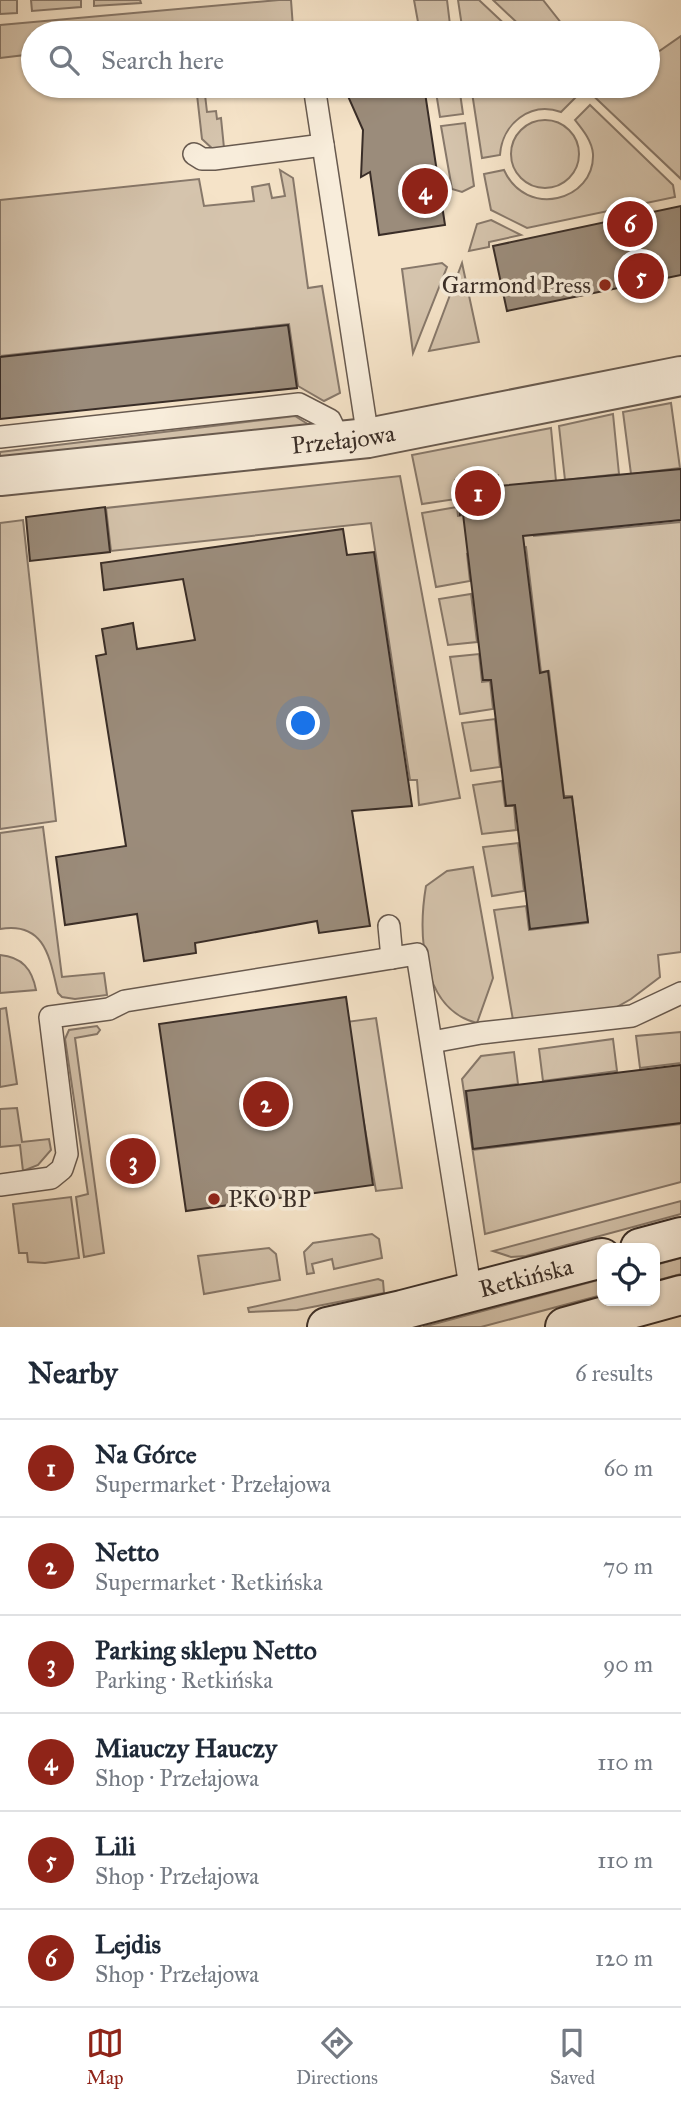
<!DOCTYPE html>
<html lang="en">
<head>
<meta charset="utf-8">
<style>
  :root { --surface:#fff; --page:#f2f2f3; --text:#1f2937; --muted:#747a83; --line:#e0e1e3; --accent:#8f2418 }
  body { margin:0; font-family:"IM FELL Great Primer",serif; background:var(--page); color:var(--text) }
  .controls { position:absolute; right:21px; bottom:21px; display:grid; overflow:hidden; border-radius:14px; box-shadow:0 2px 5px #0004 }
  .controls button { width:63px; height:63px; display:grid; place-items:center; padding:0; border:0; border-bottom:2px solid var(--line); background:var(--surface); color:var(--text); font:35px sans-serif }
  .you { position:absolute; left:304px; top:724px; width:24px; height:24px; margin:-18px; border:5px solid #fff; border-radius:50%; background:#1a73e8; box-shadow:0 0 0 10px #1a73e833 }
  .badge { display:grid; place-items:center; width:46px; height:46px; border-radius:50%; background:var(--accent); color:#fff; font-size:23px; font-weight:700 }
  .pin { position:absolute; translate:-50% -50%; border:4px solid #fff; box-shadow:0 2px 7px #0006 }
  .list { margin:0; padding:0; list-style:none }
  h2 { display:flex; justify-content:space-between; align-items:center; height:91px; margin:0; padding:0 28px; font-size:30px }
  h2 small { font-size:23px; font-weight:400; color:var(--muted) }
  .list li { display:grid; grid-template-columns:46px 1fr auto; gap:21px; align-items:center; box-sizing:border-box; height:98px; padding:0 28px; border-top:2px solid var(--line) }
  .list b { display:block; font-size:26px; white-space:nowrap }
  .list p { margin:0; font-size:23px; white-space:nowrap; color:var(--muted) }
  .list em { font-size:23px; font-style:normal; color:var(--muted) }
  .icon { flex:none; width:38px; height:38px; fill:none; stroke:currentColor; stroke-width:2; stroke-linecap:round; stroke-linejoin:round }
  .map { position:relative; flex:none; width:681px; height:1327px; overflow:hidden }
  .search { position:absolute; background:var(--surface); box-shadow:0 2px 5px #0004; left:21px; right:21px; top:21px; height:77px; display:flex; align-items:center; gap:18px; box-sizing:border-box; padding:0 24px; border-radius:38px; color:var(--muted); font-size:26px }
  .sheet { height:679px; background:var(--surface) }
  nav { display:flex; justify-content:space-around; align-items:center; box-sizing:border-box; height:98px; border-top:2px solid var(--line); background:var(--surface); font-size:19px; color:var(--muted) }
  nav a { display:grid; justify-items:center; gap:4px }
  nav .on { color:var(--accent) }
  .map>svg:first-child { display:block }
  .green { fill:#d5c4ad; stroke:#87786a; stroke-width:2 }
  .building { fill:#9b8c7b; stroke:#392d27; stroke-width:2 }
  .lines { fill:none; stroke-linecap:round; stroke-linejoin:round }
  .lane-casing { stroke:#685a4f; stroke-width:24 }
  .street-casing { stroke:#685a4f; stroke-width:42 }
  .secondary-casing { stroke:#392d27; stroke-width:42 }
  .lane { stroke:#f8eddb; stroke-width:21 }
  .street { stroke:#f8eddb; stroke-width:38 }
  .secondary { stroke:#f8eddb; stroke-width:38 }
  .poi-dot { fill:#8f2418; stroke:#f8eddb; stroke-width:2.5 }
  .labels { text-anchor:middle; stroke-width:7; stroke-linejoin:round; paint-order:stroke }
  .poi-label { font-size:24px; fill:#392d27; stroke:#f8eddb; text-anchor:end }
  .street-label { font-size:24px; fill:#392d27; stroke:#f8eddb }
</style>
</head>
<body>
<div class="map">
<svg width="681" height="1327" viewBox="0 0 681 1327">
  <rect width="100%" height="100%" fill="#f5e3c8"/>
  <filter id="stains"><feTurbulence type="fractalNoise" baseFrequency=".00286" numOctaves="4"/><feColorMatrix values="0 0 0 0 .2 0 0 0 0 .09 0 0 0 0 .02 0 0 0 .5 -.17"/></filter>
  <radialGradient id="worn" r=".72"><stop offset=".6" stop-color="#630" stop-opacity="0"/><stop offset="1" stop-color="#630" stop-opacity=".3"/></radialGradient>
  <!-- green -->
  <g class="green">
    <polygon points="0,0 17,0 17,13 0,14"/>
    <polygon points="31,0 81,0 81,7 32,11"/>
    <polygon points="94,0 140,0 141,3 94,6"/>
    <polygon points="279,0 291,0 293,28 270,31 270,33 33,33 33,54 0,58 0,25"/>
    <polygon points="414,0 447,0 451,33 420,33"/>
    <polygon points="458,0 479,0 514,33 463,33"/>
    <polygon points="493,0 543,0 569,33 528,33"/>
    <polygon points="681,36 681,179 583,86 648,86 648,59"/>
    <polygon points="196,86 204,86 207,112 216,111 217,119 221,118 224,148 215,151 202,139"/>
    <polygon points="435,86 459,86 463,114 440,117"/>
    <path d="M471 86H569L578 95 561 112C530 101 502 124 500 155L482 158Z"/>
    <path d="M590 105 673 185 675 197 527 228 491 210 484 174 504 170C526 219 595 201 593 154 592 141 583 130 575 120Z"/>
    <circle cx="545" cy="154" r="34"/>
    <polygon points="465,123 474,186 462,192 452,189 441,126"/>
    <polygon points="280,170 293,178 308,288 322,286 340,393 324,401 298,386 289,324 0,356 0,200 199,179 204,206 254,201 252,187 269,184 272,198 285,196"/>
    <polygon points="491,220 521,235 489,242 489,247 469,251 477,224"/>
    <polygon points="442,263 447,267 413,353 402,269"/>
    <polygon points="462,263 479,342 429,351"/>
    <polygon points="671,403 680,468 631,474 623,412"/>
    <polygon points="613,414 619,474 565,480 559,426"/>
    <polygon points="295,416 314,428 0,463 0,452"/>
    <polygon points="551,428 556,481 529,483 534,536 681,522 681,952 658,955 660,977 631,999 615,1008 513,1020 494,910 526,906 529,930 588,923 572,796 564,796 549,671 541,672 526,547 467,554 470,581 436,587 422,513 457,507 458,516 501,511 498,475 455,480 456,499 422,504 412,455"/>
    <polygon points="400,476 460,798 419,805 417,780 410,780 371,523 111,551 106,508"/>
    <polygon points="23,520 56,821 0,829 0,523"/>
    <polygon points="471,594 477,642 448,645 439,599"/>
    <polygon points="479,654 482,682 490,681 493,709 460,714 450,657"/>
    <polygon points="495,719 500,767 471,771 462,723"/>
    <polygon points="502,781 505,806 514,806 516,830 482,834 473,785"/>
    <path d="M43 827 62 977 104 973 107 995 75 999 62 997 58 993C50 960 46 921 0 929V833Z"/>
    <polygon points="518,843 524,891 492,896 483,847"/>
    <path d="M473 867 493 978 477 1023C421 1009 418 933 426 886L447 871Z"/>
    <path d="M0 955C22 957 32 969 36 990L0 993Z"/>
    <polygon points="6,1008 17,1084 0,1087 0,1009"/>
    <polygon points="376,1018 402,1188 376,1191 346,1022"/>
    <polygon points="97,1026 100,1030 97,1034 75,1038 104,1253 84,1257 76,1197 88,1194 65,1039 69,1030"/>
    <polygon points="681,1032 681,1063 640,1068 636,1036"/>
    <polygon points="613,1039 617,1071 543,1081 539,1049"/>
    <polygon points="514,1052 518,1084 465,1091 473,1150 681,1124 681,1182 485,1234 462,1079 481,1056"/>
    <polygon points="17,1108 22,1142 49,1139 51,1150 38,1165 23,1171 20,1145 0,1147 0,1109"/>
    <polygon points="71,1197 79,1258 45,1263 28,1262 27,1253 19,1253 13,1204"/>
    <polygon points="681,1201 681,1214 526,1256 511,1257 493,1251"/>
    <polygon points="372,1234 379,1239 382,1258 334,1269 332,1259 312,1264 314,1273 307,1274 304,1252 313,1243"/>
    <polygon points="269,1248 276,1254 280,1280 204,1294 198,1256"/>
    <polygon points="681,1258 681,1274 655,1281 655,1265"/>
    <polygon points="378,1279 383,1281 384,1293 297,1310 249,1312 248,1308"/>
    <polygon points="602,1279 602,1295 481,1327 423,1327"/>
  </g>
  <!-- building -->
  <g class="building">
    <polygon points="358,86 424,86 445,225 379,235 370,172 361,177 363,130 347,94 360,95"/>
    <polygon points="681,206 681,275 507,311 493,246"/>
    <polygon points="288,325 297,388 0,419 0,357"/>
    <polygon points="681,469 681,520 523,536 540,673 548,671 564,798 572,797 588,922 530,929 515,805 506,806 491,680 483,680 463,514 460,515 456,480 497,476 498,486"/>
    <polygon points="105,507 110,552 30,561 26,517"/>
    <polygon points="343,529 347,555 374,552 412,806 352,811 370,926 319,933 317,921 195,943 196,953 144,961 137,914 65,925 56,857 126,846 96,656 106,654 102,629 133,623 137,649 195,640 183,579 104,590 101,563"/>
    <polygon points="346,997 373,1185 186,1211 159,1024"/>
    <polygon points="681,1065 681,1123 473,1149 466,1091"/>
  </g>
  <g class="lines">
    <defs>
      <g id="lane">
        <polyline points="314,86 368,438"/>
        <polyline points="194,154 202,159 214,159 323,145"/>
        <polyline points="0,437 299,404 330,420 340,441"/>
        <polyline points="389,926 392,958"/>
        <polyline points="432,1042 481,1033 632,1016 681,993"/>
        <polyline points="0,1185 51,1178 62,1169 67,1154 50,1017 109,1009 125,1001 417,954 471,1293"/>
      </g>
      <g id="street">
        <path id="s1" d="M0 476 368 438 681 376"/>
      </g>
      <g id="secondary">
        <polyline points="640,1248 681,1237"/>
        <path id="s2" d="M327 1327 402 1310 602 1258"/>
        <polyline points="565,1327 681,1295"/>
      </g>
    </defs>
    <!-- lane casing -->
    <use href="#lane" class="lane-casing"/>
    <!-- street casing -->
    <use href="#street" class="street-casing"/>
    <!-- secondary casing -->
    <use href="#secondary" class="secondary-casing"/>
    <!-- lane -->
    <use href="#lane" class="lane"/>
    <!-- street -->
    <use href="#street" class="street"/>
    <!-- secondary -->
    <use href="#secondary" class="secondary"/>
  </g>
  <!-- markers -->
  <g class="poi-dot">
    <circle cx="605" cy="285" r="7"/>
    <circle cx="214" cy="1199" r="7"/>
  </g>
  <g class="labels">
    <!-- poi labels -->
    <g class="poi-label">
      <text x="591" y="293">Garmond Press</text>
      <text x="228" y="1207" text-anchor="start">PKO BP</text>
    </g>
    <!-- street labels -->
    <g class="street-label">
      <text dy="8" stroke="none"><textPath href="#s1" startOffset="345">Przełajowa</textPath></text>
      <text dy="8" stroke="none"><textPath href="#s2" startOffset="205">Retkińska</textPath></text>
    </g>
  </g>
  <rect width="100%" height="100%" filter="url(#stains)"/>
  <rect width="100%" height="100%" fill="url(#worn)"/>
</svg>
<div class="controls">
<button><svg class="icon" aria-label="locate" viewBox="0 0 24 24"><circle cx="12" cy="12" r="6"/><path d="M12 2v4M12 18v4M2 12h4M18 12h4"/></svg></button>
</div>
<div class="you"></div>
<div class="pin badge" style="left:478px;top:493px">1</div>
<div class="pin badge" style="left:266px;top:1104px">2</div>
<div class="pin badge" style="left:133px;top:1161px">3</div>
<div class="pin badge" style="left:425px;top:191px">4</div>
<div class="pin badge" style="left:641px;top:276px">5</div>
<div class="pin badge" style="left:630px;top:224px">6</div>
<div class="search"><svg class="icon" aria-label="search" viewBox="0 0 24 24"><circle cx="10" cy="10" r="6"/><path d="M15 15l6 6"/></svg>Search here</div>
</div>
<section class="sheet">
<h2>Nearby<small>6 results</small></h2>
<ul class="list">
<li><span class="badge">1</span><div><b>Na Górce</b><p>Supermarket · Przełajowa</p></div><em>60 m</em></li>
<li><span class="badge">2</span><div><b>Netto</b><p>Supermarket · Retkińska</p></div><em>70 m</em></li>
<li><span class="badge">3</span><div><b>Parking sklepu Netto</b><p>Parking · Retkińska</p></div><em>90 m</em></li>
<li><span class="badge">4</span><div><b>Miauczy Hauczy</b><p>Shop · Przełajowa</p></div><em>110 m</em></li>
<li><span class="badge">5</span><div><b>Lili</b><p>Shop · Przełajowa</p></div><em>110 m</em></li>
<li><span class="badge">6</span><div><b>Lejdis</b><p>Shop · Przełajowa</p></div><em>120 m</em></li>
</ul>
</section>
<nav>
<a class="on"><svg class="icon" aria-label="map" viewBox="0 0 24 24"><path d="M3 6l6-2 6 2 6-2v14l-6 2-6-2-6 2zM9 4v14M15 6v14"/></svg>Map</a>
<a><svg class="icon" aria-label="directions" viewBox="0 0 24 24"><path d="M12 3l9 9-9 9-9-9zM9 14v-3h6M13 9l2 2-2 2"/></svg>Directions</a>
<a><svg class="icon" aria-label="saved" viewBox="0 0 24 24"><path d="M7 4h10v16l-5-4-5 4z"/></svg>Saved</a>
</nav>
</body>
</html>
